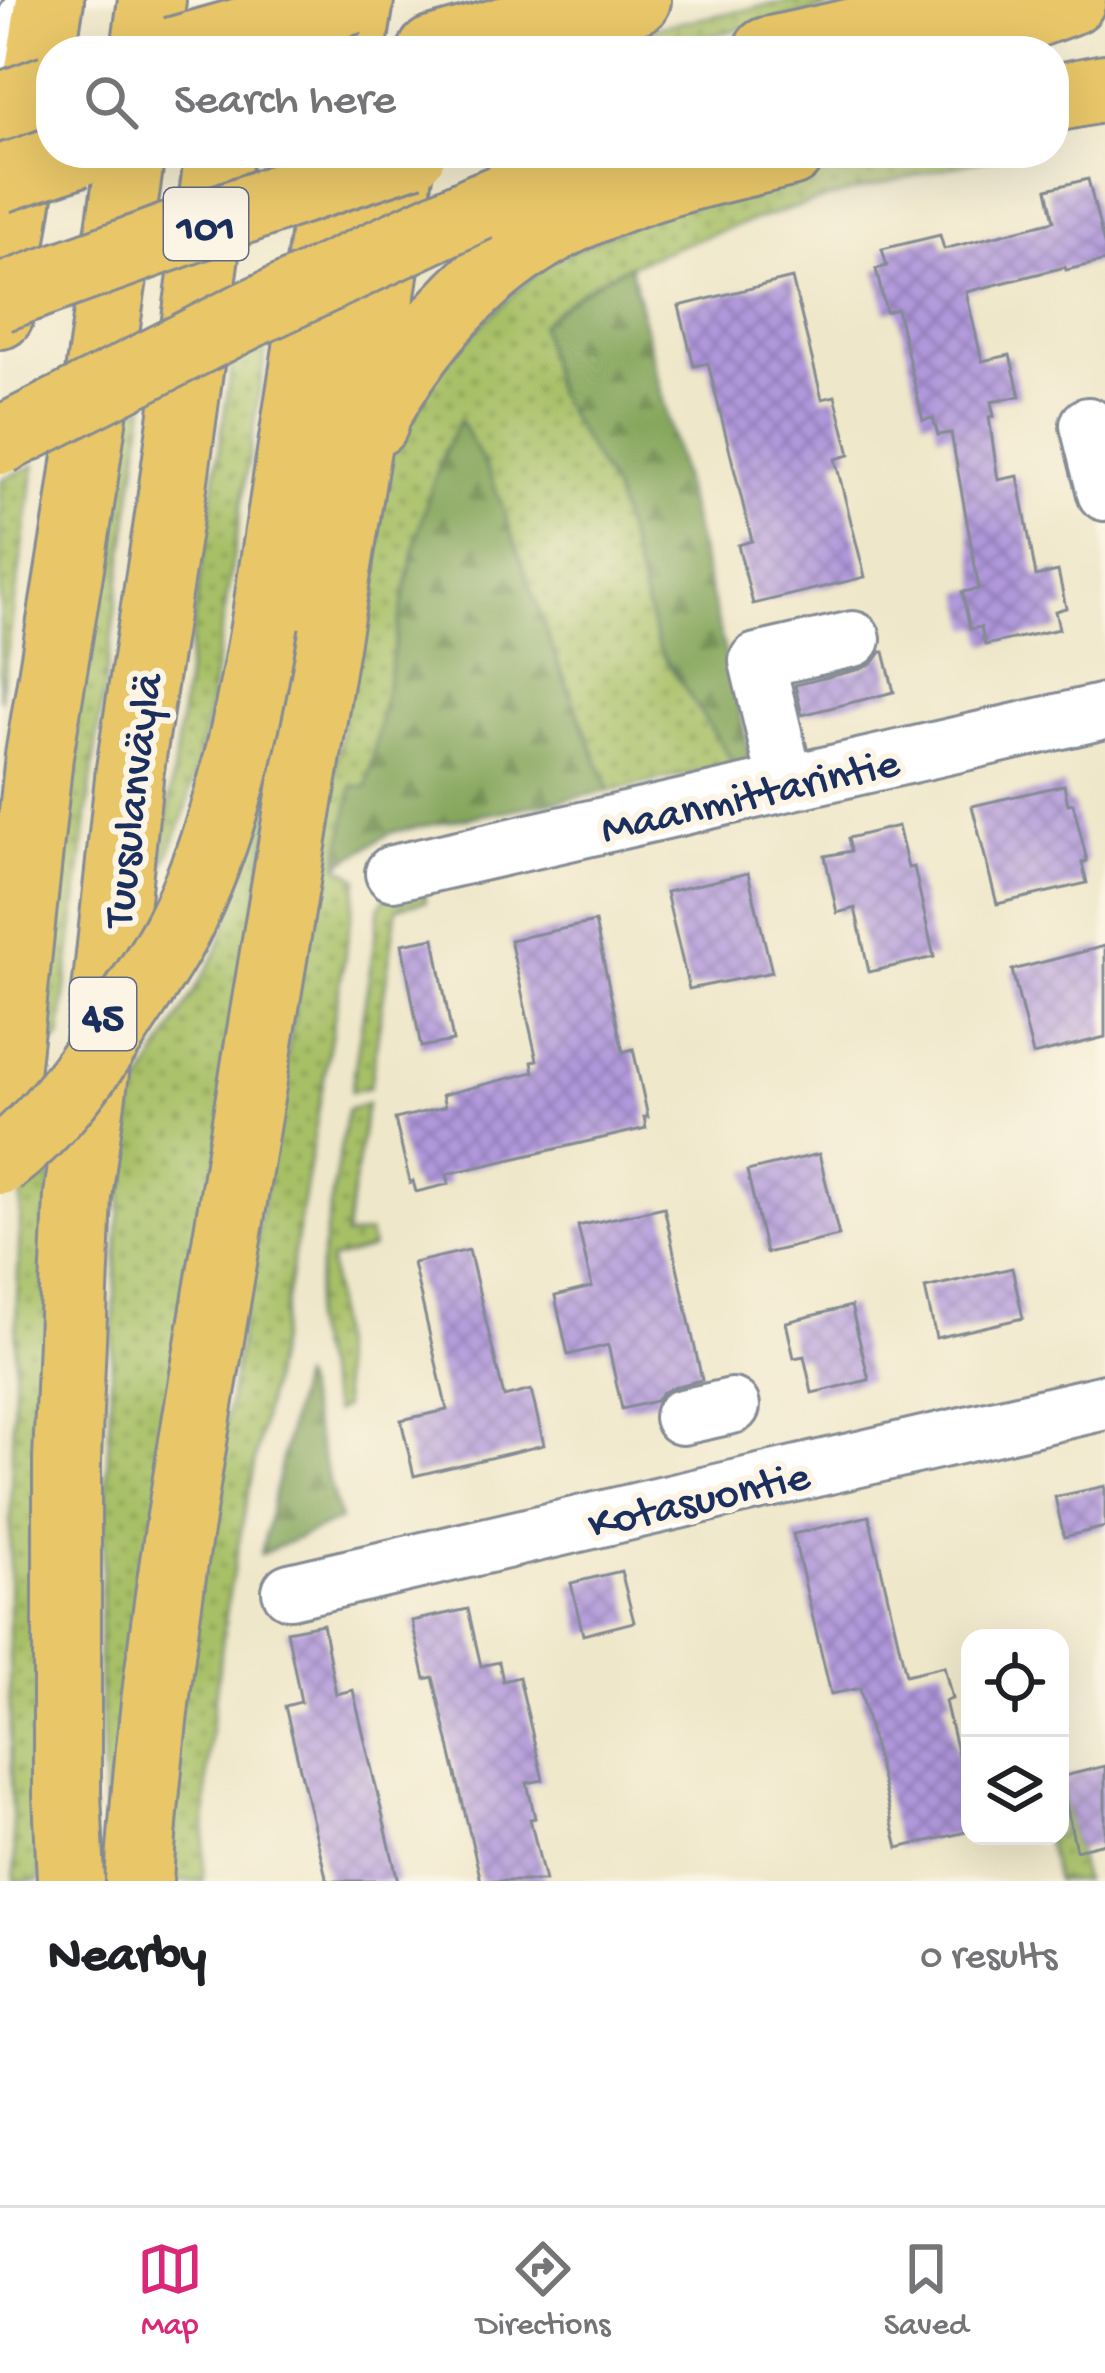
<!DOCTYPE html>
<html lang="en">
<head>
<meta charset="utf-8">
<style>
  :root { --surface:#fff; --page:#f6f6f6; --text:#202124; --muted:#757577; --line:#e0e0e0; --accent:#db2777 }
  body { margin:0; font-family:"Gochi Hand",sans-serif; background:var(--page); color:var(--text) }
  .controls { position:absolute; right:36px; bottom:36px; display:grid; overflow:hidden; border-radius:24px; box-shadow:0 12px 48px #0002 }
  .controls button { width:108px; height:108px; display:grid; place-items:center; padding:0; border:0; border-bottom:3px solid var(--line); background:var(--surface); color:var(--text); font:60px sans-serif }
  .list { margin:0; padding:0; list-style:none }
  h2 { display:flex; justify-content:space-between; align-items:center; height:156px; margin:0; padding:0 48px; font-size:51px }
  h2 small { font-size:39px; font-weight:400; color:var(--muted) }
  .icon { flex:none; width:66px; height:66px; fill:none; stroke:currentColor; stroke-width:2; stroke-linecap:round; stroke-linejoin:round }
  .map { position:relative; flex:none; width:1105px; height:1881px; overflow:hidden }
  .search { position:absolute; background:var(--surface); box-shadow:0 12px 48px #0002; left:36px; right:36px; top:36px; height:132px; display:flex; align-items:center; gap:30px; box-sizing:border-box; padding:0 42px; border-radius:48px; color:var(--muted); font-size:45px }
  .sheet { height:324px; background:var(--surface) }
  nav { display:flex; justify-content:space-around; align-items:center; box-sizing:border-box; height:168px; border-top:3px solid var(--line); background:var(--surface); font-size:33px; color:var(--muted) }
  nav a { display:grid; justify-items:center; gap:6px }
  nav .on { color:var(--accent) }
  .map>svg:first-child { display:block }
  .grass { fill:url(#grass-dots); stroke:#617862; stroke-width:3 }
  .forest { fill:url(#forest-firs); stroke:#506a5c; stroke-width:3 }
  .building { fill:url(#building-cross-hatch) }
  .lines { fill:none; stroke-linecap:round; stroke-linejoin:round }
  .minor-casing { stroke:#858b94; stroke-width:60 }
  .highway-casing { stroke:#858b94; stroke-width:72 }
  .minor { stroke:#fff; stroke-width:54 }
  .highway { stroke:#e9c769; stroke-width:66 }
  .highway-bridge-casing { stroke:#858b94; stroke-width:72; stroke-linecap:butt }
  .highway-bridge { stroke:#e9c769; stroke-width:66 }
  .labels { text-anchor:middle; stroke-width:12; stroke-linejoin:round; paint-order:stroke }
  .shield { fill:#fcf5e5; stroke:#5e6a86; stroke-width:3 }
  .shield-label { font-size:42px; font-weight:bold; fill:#1b2f5e }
  .street-label { font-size:45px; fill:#1b2f5e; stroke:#fcf5e5 }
</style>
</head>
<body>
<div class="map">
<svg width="1105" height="1881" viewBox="0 0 1105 1881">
  <defs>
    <pattern id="grass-dots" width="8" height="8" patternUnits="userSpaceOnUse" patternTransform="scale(3)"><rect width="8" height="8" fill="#a7c066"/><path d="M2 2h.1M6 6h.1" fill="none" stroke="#879c57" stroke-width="1.8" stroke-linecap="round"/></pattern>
    <pattern id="forest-firs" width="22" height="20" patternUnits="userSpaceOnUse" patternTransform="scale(3)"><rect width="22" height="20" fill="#85a65b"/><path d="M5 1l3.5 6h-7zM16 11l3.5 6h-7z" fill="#6c884e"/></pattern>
    <pattern id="building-cross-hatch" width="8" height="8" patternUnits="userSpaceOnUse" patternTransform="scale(3)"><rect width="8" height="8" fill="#b198db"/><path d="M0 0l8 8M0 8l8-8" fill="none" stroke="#8f7cb5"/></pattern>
  </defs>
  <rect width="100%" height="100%" fill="#fcf5e5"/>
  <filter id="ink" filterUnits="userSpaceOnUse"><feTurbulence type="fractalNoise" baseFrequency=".00833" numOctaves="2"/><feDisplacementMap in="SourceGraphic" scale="24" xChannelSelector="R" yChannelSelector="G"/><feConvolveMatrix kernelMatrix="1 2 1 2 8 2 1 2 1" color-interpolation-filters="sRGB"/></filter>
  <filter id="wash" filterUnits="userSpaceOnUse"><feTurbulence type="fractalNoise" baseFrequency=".004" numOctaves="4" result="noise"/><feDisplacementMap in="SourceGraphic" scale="48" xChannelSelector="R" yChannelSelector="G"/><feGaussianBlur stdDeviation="2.7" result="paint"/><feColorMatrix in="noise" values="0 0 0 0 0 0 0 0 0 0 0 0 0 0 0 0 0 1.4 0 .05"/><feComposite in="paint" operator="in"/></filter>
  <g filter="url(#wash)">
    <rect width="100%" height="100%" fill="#efe7c9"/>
    <!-- grass -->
    <g class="grass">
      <polygon points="796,0 858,0 649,51 531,51"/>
      <path d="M882 153H1012C874 184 737 218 607 275L555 392 614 492 659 649 734 764 610 791 461 421 444 451 408 577 367 788 353 786 338 865 358 878 285 1306 228 1598 208 1752 203 1881H160L170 1755 386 463 404 418 442 363 546 263 704 192Z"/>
      <polygon points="267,343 207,722 185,813 159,878 194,617 232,363"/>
      <polygon points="145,405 93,766 60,1038 36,1061 66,760 123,415"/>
      <polygon points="35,465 0,701 0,480"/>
      <polygon points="278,764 107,1881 99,1655 118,1228 133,1099 217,952"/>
      <polygon points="423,888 426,901 397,908 370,1087 351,1092 380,905 387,895"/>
      <polygon points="367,1104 345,1237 369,1233 372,1248 330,1260 343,1407 334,1412 310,1323 347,1110"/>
      <path d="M51 1161 39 1881H15C3 1646 12 1412 22 1177Z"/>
      <polygon points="1060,1783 1084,1881 1056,1881 1045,1836 1060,1836"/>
    </g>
    <!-- forest -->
    <g class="forest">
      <path d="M630 265 751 759 734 764 659 649 614 492 555 392 540 325C568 300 595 280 630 265Z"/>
      <path d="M460 420 492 478 556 659 610 791 392 832 338 865 352 786 367 787C377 735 387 684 397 632 411 560 425 485 460 420Z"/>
      <polygon points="300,1377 340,1520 261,1554"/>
    </g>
    <g id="blocks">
      <!-- building -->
      <g class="building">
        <polygon points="1088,179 1105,248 1105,261 1066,270 1065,267 966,292 982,361 1010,355 1020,396 991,402 994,416 989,417 998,480 1018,476 1036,576 1058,571 1066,608 1055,611 1059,629 985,645 981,627 970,629 962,592 979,589 951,433 938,435 933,418 923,420 897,309 886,312 876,269 887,266 882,249 940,235 944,249 1054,221 1047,189"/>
        <polygon points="792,278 822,399 835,396 850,455 835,459 865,577 753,604 738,545 752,541 708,363 694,366 679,306"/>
        <polygon points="881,652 884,652 894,692 802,715 795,685 861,669 873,663"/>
        <polygon points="1064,785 1068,804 1073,803 1087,861 1082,863 1087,883 997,904 972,806"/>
        <polygon points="898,826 908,868 914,867 934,957 869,972 855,908 837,913 825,856 851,851 848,838"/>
        <polygon points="748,873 772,972 689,989 666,892"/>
        <polygon points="595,922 623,1052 633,1049 648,1117 644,1117 646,1128 447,1174 449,1184 416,1192 413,1181 410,1183 395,1119 445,1107 442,1095 534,1072 532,1062 537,1060 510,940"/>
        <polygon points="434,938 453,1041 421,1047 402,944"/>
        <polygon points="1105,946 1105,1037 1033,1055 1012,970"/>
        <polygon points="819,1154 839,1236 766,1253 747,1171"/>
        <polygon points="664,1207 702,1380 674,1387 662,1393 656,1401 622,1409 608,1345 568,1355 555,1296 592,1287 578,1226"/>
        <polygon points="469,1250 504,1397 531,1390 544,1445 414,1476 401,1420 447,1410 413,1263"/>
        <polygon points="1012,1268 1023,1318 936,1338 925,1288"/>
        <polygon points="851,1306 869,1380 812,1393 804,1356 794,1358 786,1322"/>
        <polygon points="1105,1486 1105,1527 1064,1537 1055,1497"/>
        <polygon points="869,1516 906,1675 944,1666 952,1699 945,1701 970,1808 970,1831 898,1848 860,1688 831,1694 793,1534"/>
        <polygon points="621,1571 634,1622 583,1635 571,1583"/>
        <polygon points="468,1609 481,1666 499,1662 503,1681 519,1677 543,1780 527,1783 535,1818 530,1819 545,1881 481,1881 433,1677 425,1679 412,1621"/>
        <polygon points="323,1624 336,1694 353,1690 398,1881 327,1881 285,1706 301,1702 287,1631"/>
        <polygon points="1105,1766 1105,1843 1076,1850 1060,1777"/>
      </g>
    </g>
  </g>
  <g filter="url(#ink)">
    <use href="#blocks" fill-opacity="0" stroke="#858b94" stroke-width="3"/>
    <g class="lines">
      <defs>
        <g id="minor">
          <polyline points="0,69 35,0"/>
          <polyline points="1088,425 1105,493"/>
          <polyline points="786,783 757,661 853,639"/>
          <polyline points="393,873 1105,711"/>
          <polyline points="682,1417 732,1406"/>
          <polyline points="290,1591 1105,1402"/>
        </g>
        <g id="highway">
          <polyline points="958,42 1072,0"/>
          <polyline points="145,51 152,0"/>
          <polyline points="352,51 360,0"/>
          <polyline points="432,51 503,31 637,0"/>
          <polyline points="767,51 1000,0"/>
          <polyline points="1054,98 1105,88"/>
          <polyline points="479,207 612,153"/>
          <polyline points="0,315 50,0"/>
          <path d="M375 423 377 414C422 333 485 263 569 221 638 186 716 170 790 153"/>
          <polyline points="265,622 337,153"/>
          <polyline points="0,1121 39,756 79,512 131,153"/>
          <polyline points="71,1881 67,1793 67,1460 78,1196 106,992 130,769 168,523 219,153"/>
          <path d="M139 1881C152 1661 193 1443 229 1226 287 868 350 512 402 153"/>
        </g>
      </defs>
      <!-- minor casing -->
      <use href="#minor" class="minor-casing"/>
      <!-- highway casing -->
      <use href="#highway" class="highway-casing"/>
      <!-- minor -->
      <use href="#minor" class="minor"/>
      <!-- highway -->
      <use href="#highway" class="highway"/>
      <defs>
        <g id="highway-bridge">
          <polyline points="173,51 353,0"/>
          <polyline points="0,107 51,88"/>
          <polyline points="0,179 78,153"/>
          <polyline points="0,298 283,196 412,153"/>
          <polyline points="0,441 250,314 479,207"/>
          <path d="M0 1161C46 1127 82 1077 114 1030 135 997 159 964 177 929 226 833 247 727 265 622"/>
        </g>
      </defs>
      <!-- highway-bridge casing -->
      <use href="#highway-bridge" class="highway-bridge-casing"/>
      <!-- highway-bridge -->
      <use href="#highway-bridge" class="highway-bridge"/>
    </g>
  </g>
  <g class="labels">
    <!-- shield labels -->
    <g class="shield">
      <rect x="164" y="188" width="84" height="72" rx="9"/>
      <rect x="70" y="978" width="66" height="72" rx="9"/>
    </g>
    <g class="shield-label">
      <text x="206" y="239">101</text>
      <text x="103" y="1029">45</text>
    </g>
    <!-- street labels -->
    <g class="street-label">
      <text transform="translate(749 792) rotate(-13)" y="16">Maanmittarintie</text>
      <text transform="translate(129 800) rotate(-83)" y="16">Tuusulanväylä</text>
      <text transform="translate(698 1496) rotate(-13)" y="16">Kotasuontie</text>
    </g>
  </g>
</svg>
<div class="controls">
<button><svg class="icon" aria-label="locate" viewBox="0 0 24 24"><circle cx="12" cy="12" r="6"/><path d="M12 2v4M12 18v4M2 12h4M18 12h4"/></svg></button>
<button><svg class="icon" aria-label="layers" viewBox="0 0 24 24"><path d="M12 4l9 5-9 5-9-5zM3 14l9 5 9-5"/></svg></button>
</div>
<div class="search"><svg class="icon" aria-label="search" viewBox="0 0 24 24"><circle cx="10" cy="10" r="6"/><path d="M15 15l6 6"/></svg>Search here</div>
</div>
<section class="sheet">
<h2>Nearby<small>0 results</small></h2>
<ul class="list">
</ul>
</section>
<nav>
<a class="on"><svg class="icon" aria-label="map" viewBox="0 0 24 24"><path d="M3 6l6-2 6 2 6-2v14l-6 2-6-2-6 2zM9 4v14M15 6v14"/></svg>Map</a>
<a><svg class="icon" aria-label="directions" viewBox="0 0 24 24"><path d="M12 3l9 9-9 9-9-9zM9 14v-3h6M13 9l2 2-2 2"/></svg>Directions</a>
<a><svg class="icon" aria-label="saved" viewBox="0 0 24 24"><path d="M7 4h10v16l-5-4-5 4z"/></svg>Saved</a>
</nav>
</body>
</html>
